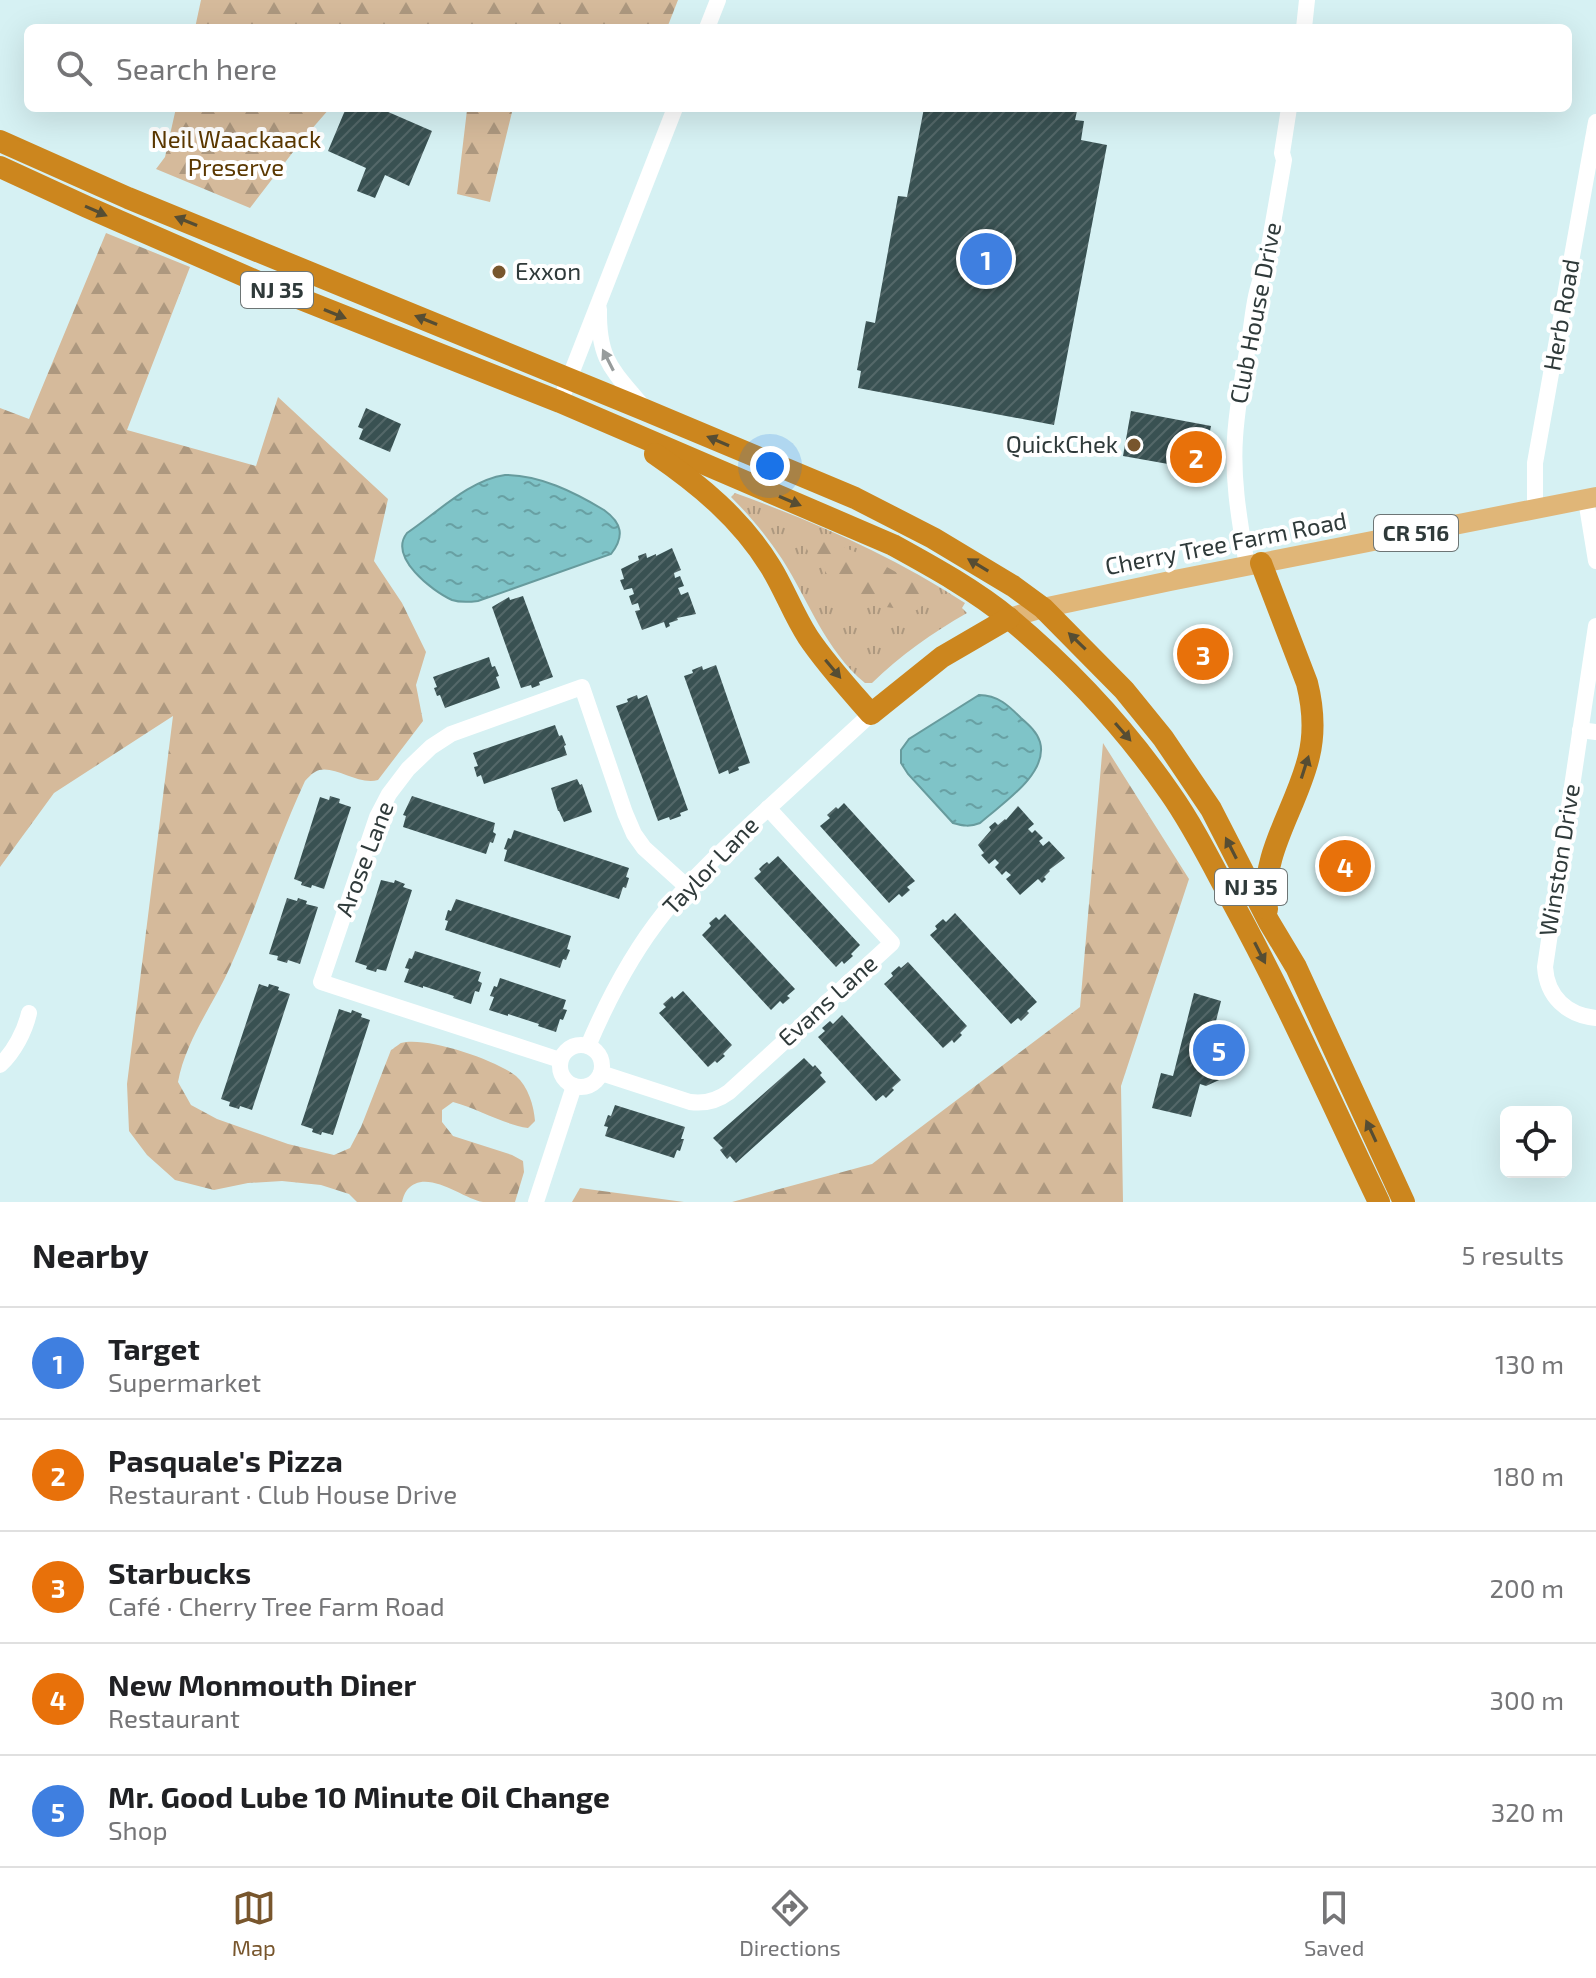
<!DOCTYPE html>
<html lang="en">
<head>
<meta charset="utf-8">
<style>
  :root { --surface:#fff; --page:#f2f2f2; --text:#202124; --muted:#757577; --line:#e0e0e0; --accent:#78562d }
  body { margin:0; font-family:"Exo 2",sans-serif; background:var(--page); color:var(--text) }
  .controls { position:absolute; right:24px; bottom:24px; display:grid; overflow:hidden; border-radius:12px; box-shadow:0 8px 32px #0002 }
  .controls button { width:72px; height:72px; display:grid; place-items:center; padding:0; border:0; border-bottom:2px solid var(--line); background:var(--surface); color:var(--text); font:40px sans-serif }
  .you { position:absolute; left:770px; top:466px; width:28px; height:28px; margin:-20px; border:6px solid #fff; border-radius:50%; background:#1a73e8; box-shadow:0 0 0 12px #1a73e833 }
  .badge { display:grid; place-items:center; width:52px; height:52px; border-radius:50%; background:var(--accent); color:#fff; font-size:26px; font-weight:700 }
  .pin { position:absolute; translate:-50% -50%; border:4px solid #fff; box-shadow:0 2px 8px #0006 }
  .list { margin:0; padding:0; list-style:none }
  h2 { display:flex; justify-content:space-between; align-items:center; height:104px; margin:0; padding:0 32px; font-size:34px }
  h2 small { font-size:26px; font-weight:400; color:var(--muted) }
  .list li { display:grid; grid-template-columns:52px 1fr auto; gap:24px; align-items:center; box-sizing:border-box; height:112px; padding:0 32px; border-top:2px solid var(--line) }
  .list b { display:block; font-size:30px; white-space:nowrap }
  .list p { margin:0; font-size:26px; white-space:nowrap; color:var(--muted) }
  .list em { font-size:26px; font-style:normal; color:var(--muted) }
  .icon { flex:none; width:44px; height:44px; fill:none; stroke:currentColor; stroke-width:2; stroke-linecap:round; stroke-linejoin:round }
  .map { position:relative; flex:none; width:1596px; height:1202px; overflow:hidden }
  .search { position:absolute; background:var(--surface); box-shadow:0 8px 32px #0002; left:24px; right:24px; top:24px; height:88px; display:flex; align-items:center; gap:20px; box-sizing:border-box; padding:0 28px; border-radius:12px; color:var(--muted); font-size:30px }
  .sheet { height:664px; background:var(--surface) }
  nav { display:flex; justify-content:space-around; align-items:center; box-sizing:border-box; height:112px; border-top:2px solid var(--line); background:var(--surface); font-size:22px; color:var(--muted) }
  nav a { display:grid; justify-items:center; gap:4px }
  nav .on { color:var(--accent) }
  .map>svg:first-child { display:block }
  .grass { fill:url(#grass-tufts) }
  .forest { fill:url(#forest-firs) }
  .water { fill:url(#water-ripples); stroke:#679b9d; stroke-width:2 }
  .building { fill:url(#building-hatch) }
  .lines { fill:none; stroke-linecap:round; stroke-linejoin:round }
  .minor { stroke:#fff; stroke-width:16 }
  .major { stroke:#e0b678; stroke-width:20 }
  .highway { stroke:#cc861e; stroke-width:22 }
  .oneway { fill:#564d33 }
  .oneway2 { fill:#979c9c }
  .poi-dot { fill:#78562d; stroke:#fff; stroke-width:3 }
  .labels { text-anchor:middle; stroke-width:8; stroke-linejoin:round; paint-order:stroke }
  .shield { fill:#fff; stroke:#6d7575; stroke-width:2 }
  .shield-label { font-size:22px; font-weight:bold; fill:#2f3a3a }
  .park-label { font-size:24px; fill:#5b3801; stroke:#fff }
  .poi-label { font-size:24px; fill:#2f3a3a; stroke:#fff; text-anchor:start }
  .street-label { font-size:24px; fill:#2f3a3a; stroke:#fff }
</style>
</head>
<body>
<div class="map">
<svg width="1596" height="1202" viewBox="0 0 1596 1202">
  <defs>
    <pattern id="grass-tufts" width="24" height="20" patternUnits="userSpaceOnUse" patternTransform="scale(2)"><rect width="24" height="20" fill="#d5ba9b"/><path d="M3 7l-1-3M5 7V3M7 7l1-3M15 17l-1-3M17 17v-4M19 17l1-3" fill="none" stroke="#ad987f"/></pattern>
    <pattern id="forest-firs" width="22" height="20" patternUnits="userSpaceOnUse" patternTransform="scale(2)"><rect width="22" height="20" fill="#d5ba9b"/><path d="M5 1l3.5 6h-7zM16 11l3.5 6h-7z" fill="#ad987f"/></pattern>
    <pattern id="water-ripples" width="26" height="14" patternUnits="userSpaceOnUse" patternTransform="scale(2)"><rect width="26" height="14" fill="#7fc4c8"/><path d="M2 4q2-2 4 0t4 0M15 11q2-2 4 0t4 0" fill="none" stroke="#68a0a3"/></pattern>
    <pattern id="building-hatch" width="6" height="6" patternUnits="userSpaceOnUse" patternTransform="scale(2)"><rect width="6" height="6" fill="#395152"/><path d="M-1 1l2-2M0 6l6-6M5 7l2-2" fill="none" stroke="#546869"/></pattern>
  </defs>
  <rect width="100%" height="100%" fill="#d6f1f3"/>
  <!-- grass -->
  <path class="grass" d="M735 493C815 522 893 556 965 603L962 608 967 613C932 633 901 655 872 683H865C825 650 809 601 782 559 767 536 750 516 731 497Z"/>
  <!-- forest -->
  <g class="forest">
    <polygon points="201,0 678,0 667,28 195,28"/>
    <polygon points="176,108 330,108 303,139 250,208 156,169 165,157"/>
    <polygon points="464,108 513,108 490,202 457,194 467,110"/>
    <path d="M106 233 190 267 127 430 256 466 278 397 388 499 374 561 402 603 426 652 416 685 423 721 378 780C357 786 331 762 315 772 311 774 308 778 305 781 277 841 258 904 231 965 214 1004 186 1039 178 1082L191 1105 217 1119 288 1144 334 1155 350 1148 361 1127 391 1050C393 1049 399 1044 401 1043 426 1036 496 1060 516 1076 528 1086 534 1106 535 1121L528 1128C502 1124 479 1109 453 1102L442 1110V1122L453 1136 512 1155 523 1161 524 1172 515 1202C505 1202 493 1202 483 1202 463 1199 426 1167 407 1190 404 1194 403 1198 402 1202H357L349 1194 321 1185 282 1181 248 1183 214 1190 175 1180 147 1155 129 1131 127 1084 173 716 54 793 0 867V408L29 419Z"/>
    <path d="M807 536C829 538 916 576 926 595L922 606 917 610C899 610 852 603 838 592 831 586 830 578 825 571 816 561 807 554 804 541Z"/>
    <polygon points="1103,743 1189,879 1121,1086 1123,1202 732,1202 872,1164 1080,1007"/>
    <polygon points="580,1188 684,1202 572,1202"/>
  </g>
  <!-- water -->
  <g class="water">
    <path d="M505 475C540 475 574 492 604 510 622 523 625 536 611 554L478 601C470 602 461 603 452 600 432 591 388 557 407 533 437 513 469 480 505 475Z"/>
    <path d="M979 695C998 695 1009 706 1021 718 1029 725 1037 732 1040 742 1049 774 1000 805 980 823 970 827 963 826 953 823L908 774 901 763V750L909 739Z"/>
  </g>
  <!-- building -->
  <g class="building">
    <polygon points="346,108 379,108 432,131 409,186 385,175 375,198 357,191 366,168 328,151"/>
    <polygon points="924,108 1061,108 1077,111 1075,120 1084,121 1081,140 1107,145 1054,425 858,388 861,371 857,370 866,321 875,323 898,196 907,197"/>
    <polygon points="366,408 401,424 390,452 359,439 363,429 358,427"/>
    <polygon points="1131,411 1211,426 1202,470 1123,456"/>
    <polygon points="672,548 681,570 674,573 675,578 680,576 684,586 678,588 681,595 688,592 696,614 677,618 678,620 669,623 670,626 666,628 664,622 642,630 635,611 640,610 638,603 632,605 629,596 634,594 632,588 624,590 620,580 624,579 621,569 639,560 638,556 646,553 647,558 656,554 656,556"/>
    <polygon points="523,596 553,677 539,682 540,685 532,688 531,685 521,688 492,607 509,597 510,600"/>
    <polygon points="489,657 492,667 495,666 499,676 496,677 500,688 445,708 440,695 437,696 434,688 437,687 433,677"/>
    <polygon points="716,665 750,763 738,767 739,770 729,774 728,770 719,774 684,676 693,673 692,670 702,666 703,670"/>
    <polygon points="637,695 638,699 647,695 688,810 680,813 681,816 670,820 669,817 658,821 616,706 628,702 627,699"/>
    <polygon points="555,725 559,736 562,735 566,745 564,746 567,755 484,784 481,775 477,777 474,767 478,766 473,753"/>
    <polygon points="577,779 580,785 582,784 592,812 564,822 559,811 558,811 551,788"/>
    <polygon points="330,796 340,799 339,803 351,807 324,889 312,885 311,888 301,885 302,882 294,879 320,797 329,800"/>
    <polygon points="412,796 495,823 493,832 496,834 493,843 490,842 486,854 403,827 406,816 403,815"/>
    <polygon points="844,803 915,881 907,887 910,890 902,897 899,894 889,903 820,826 830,818 827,815 836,807 838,809"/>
    <polygon points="1018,806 1034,824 1028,829 1032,833 1035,830 1043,838 1039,841 1043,846 1049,841 1065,858 1049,870 1050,871 1044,877 1046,879 1042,883 1038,879 1020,895 1006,879 1011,875 1006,871 1002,875 995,867 999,863 995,859 989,864 981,855 984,853 978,845 991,830 989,827 995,822 998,825 1005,819 1006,820"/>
    <polygon points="514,830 629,868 626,877 629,878 626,888 623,887 619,899 504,861 507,850 504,849 508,838 511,839"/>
    <polygon points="778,856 860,945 851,954 853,956 844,964 842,961 836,967 754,878 761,872 759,869 763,865 767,862 769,864"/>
    <polygon points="381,880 394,883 395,880 405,884 403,887 412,890 386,971 377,969 376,972 366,969 367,966 355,962"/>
    <polygon points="287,898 297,901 298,898 307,901 306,904 318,907 300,964 288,960 287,963 277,960 278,956 269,954"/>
    <polygon points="456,899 571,936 567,949 570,950 566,960 563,959 560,968 445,930 448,921 445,920 448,910 451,911"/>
    <polygon points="955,913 1037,1002 1027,1011 1029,1013 1021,1021 1018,1018 1011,1024 930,935 937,929 935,926 943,919 946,922"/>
    <polygon points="725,914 795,989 787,996 790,998 783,1004 780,1001 771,1010 702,935 711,926 709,923 716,917 719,920"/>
    <polygon points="415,951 481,972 478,981 482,983 479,992 475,991 471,1004 453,998 454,996 423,986 423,988 404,982 409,969 405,968 409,958 412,959"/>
    <polygon points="908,962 967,1026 960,1033 962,1035 954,1043 952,1040 943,1048 884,984 893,976 891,973 899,966 901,968"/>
    <polygon points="500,978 566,1000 563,1009 567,1010 563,1020 560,1019 556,1032 538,1026 539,1024 508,1014 508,1016 489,1010 494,997 490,996 494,986 497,987"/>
    <polygon points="259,984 268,987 269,984 279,987 278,990 290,994 252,1110 240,1106 239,1109 229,1106 230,1102 221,1099"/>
    <polygon points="683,991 732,1045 723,1054 725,1056 717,1063 715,1061 708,1067 659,1013 666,1007 663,1004 672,996 674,999"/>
    <polygon points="1194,993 1221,1001 1216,1021 1239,1071 1206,1086 1200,1084 1191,1117 1152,1108 1161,1073 1173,1076"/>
    <polygon points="339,1009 351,1013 352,1010 362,1014 361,1017 370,1020 333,1135 322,1132 321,1135 312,1132 313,1129 301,1125"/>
    <polygon points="842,1015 901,1080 892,1088 894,1090 886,1098 883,1095 876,1101 818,1037 825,1031 822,1028 830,1021 833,1024"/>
    <polygon points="804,1058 813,1067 815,1065 822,1073 820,1075 826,1082 736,1163 730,1156 727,1159 720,1150 723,1148 713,1138"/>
    <polygon points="615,1105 685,1127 681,1139 684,1139 680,1151 677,1150 674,1158 605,1136 608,1127 604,1126 608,1115 611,1116"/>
  </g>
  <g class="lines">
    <!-- minor -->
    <g class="minor">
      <polyline points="707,28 718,0"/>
      <polyline points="1304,28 1307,0"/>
      <path d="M599 309C598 361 613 370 644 408"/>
      <polyline points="560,402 675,108"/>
      <polyline points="1586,500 1596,561"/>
      <polyline points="1535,510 1535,463 1596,122"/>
      <path d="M1247 566C1240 523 1232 481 1235 438 1237 405 1243 373 1249 341 1253 318 1254 291 1265 269L1284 160 1282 153 1289 108"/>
      <path d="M1596 626 1545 967C1547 997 1567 1015 1596 1018"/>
      <polyline points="1580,730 1596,732"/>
      <circle cx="581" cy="1066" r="21"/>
      <path d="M588 1046C608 999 632 953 664 913 693 877 728 845 763 813 799 780 835 747 871 714"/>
      <polyline points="560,1060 321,982 377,817 389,794 408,769 431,747 451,734 582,687 625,813 634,834 644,848 686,886"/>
      <path d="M0 1065C14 1052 25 1031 29 1013"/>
      <path d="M601 1073 690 1102C704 1104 717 1101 729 1092L892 943 768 808"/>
      <polyline points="536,1202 574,1086"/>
    </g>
    <!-- major -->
    <polyline class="major" points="1009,618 1043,608 1170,581 1596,497"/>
    <!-- highway -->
    <g class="highway">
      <polyline points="0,141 128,198 645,410 855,498 933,538 1013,586 1043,608 1124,690 1163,738 1211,809 1269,922 1296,967 1404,1202"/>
      <path d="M0 167 87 207 263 284 560 402 893 545C933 567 975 590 1010 619 1071 670 1125 728 1170 793 1194 827 1213 866 1233 903 1286 1000 1331 1102 1379 1202"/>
      <path d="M655 454C700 485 741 519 770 566 784 588 793 614 808 637 826 664 849 689 871 714L942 657 1009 618"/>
      <path d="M1261 563 1307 683C1313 707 1315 731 1309 756 1297 808 1260 853 1267 909"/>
    </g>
  </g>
  <!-- one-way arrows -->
  <defs><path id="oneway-solid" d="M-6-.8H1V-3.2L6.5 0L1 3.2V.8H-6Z" transform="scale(2)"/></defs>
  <g class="oneway">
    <use href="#oneway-solid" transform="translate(96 211) rotate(24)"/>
    <use href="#oneway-solid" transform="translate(186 221) rotate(-158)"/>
    <use href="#oneway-solid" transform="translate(335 314) rotate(22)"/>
    <use href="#oneway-solid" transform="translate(426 320) rotate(-158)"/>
    <use href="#oneway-solid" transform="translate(718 441) rotate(-157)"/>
    <use href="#oneway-solid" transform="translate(790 501) rotate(23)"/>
    <use href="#oneway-solid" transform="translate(978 565) rotate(-149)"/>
    <use href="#oneway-solid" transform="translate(1077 641) rotate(-136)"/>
    <use href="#oneway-solid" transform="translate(833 669) rotate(50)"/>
    <use href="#oneway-solid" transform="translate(1123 732) rotate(49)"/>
    <use href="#oneway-solid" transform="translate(1305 767) rotate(-72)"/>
    <use href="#oneway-solid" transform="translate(1231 848) rotate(-117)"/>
    <use href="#oneway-solid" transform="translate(1260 953) rotate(63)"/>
    <use href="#oneway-solid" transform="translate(1371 1131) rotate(-115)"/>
  </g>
  <use class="oneway2" href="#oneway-solid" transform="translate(608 360) rotate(-117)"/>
  <!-- markers -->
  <g class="poi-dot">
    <circle cx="499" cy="272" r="8"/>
    <circle cx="1134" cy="445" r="8"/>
  </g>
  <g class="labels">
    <!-- shield labels -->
    <g class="shield">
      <rect x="241" y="272" width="72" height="36" rx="6"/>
      <rect x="1374" y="515" width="84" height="36" rx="6"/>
      <rect x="1215" y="869" width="72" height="36" rx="6"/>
    </g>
    <g class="shield-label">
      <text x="277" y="298">NJ 35</text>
      <text x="1416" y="541">CR 516</text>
      <text x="1251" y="895">NJ 35</text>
    </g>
    <!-- park labels -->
    <g class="park-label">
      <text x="236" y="148">Neil Waackaack<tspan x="236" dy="28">Preserve</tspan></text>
    </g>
    <!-- poi labels -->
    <g class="poi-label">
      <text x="515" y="280">Exxon</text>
      <text x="1118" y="453" text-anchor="end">QuickChek</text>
    </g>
    <!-- street labels -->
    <g class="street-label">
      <text transform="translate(1256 313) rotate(-79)" y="8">Club House Drive</text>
      <text transform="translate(1562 315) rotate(-80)" y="8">Herb Road</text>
      <text transform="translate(1226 544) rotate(-11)" y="8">Cherry Tree Farm Road</text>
      <text transform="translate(365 859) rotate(-69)" y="8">Arose Lane</text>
      <text transform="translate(1560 860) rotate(-81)" y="8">Winston Drive</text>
      <text transform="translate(711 866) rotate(-46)" y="8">Taylor Lane</text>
      <text transform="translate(828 1001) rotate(-42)" y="8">Evans Lane</text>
    </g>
  </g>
</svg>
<div class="controls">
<button><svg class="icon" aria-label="locate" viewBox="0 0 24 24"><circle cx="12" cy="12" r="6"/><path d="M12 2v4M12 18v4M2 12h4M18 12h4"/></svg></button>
</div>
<div class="you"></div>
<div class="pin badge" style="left:986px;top:259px;background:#3f7fe0">1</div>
<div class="pin badge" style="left:1196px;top:457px;background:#e8710a">2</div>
<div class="pin badge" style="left:1203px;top:654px;background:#e8710a">3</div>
<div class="pin badge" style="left:1345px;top:866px;background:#e8710a">4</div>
<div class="pin badge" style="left:1219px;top:1050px;background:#3f7fe0">5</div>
<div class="search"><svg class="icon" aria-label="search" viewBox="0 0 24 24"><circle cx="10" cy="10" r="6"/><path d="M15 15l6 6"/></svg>Search here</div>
</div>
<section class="sheet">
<h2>Nearby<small>5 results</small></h2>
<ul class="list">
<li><span class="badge" style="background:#3f7fe0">1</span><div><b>Target</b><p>Supermarket</p></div><em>130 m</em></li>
<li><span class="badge" style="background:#e8710a">2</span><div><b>Pasquale's Pizza</b><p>Restaurant · Club House Drive</p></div><em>180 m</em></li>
<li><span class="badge" style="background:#e8710a">3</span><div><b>Starbucks</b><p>Café · Cherry Tree Farm Road</p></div><em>200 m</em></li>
<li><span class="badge" style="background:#e8710a">4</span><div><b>New Monmouth Diner</b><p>Restaurant</p></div><em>300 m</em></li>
<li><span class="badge" style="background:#3f7fe0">5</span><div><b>Mr. Good Lube 10 Minute Oil Change</b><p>Shop</p></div><em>320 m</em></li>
</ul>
</section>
<nav>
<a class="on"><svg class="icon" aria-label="map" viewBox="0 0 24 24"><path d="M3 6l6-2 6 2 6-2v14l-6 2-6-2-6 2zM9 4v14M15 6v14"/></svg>Map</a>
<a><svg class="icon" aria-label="directions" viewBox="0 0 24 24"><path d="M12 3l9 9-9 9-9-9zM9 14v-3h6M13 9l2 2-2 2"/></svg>Directions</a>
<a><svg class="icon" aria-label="saved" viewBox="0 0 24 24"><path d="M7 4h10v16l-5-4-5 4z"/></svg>Saved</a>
</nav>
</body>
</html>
